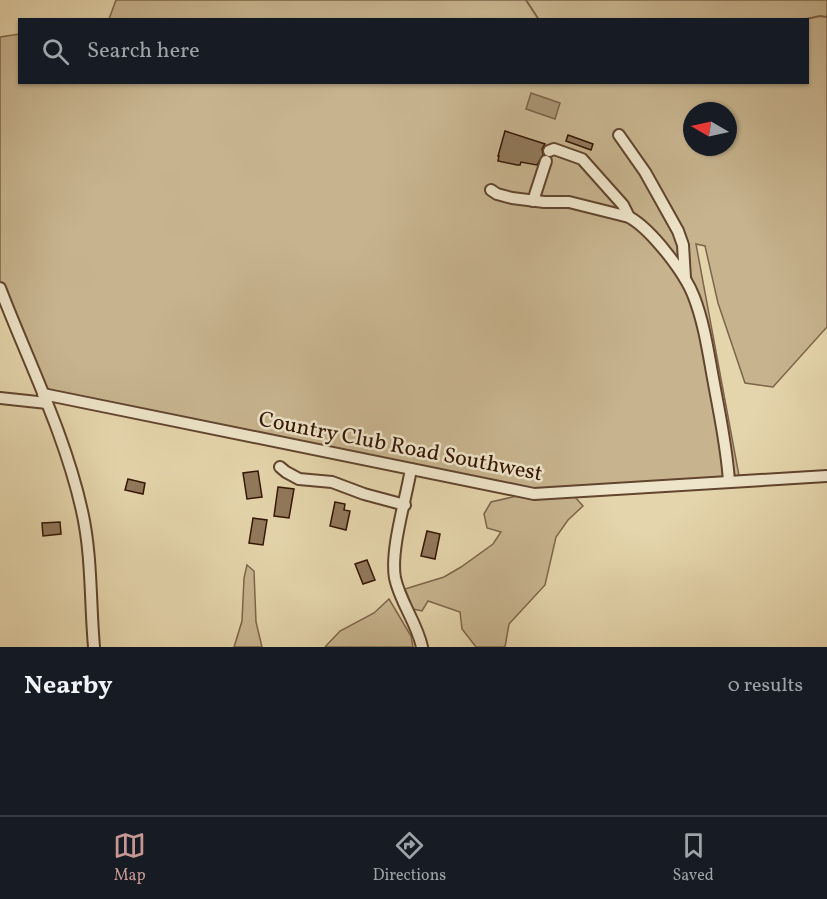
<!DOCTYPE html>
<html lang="en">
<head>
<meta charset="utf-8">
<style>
  :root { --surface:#171b24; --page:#242831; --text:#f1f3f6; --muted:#9ea1a6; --line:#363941; --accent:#c59692 }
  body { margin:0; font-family:Vollkorn,serif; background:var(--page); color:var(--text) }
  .compass { position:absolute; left:683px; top:102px; width:54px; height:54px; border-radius:50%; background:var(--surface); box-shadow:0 2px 4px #0004; rotate:279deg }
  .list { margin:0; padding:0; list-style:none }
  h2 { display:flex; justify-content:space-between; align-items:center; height:78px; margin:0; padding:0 24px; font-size:26px }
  h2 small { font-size:20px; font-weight:400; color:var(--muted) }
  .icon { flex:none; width:33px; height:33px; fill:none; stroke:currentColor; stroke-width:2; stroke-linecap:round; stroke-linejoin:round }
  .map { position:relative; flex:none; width:827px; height:647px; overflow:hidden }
  .search { position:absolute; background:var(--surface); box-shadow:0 2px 4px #0004; left:18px; right:18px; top:18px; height:66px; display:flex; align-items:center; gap:15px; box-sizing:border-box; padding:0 21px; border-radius:0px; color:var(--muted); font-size:22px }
  .sheet { height:168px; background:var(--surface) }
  nav { display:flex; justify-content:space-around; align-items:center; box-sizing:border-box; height:84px; border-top:2px solid var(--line); background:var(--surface); font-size:16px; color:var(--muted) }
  nav a { display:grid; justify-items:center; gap:3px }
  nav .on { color:var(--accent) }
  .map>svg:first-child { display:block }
  .green { fill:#c7b48f; stroke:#7e644a; stroke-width:1.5; fill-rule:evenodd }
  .water { fill:#a99473; stroke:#7b6147; stroke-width:1.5 }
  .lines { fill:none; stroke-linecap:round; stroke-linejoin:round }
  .stream { stroke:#7b6147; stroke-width:2 }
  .building { fill:#91795b; stroke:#351504; stroke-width:1.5 }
  .minor-casing { stroke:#61452e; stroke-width:14 }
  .minor { stroke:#eee4c9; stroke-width:10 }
  .labels { text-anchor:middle; stroke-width:5; stroke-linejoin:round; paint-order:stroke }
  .street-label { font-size:22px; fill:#351504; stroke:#eee4c9 }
</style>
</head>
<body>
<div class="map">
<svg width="827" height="647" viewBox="0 0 827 647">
  <rect width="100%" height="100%" fill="#e5d5ac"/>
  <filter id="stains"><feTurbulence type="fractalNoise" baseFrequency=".00333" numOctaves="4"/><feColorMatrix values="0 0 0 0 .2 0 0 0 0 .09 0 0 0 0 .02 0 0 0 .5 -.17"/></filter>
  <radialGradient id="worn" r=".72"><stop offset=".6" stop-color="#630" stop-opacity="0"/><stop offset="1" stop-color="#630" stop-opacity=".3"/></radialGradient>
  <!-- green -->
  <g class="green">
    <path d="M116 0H827V327L773 387 745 383 718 303 705 246 696 244 740 481 534 494 43 394 0 288V37L19 34 20 82H808V20L109 19ZM692 111H728V147H692Z"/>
    <polygon points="517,496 575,497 583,506 568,520 556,537 545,585 509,624 505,647 476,647 462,629 460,612 428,601 422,611 413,609 405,589 444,577 461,567 493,544 501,532 487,528 484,514 491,502"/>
    <polygon points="247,565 254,571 256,622 262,647 234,647 242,621 244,578"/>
    <polygon points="389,599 411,636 413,647 325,647 340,631 374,613"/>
  </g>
  <!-- water -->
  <polygon class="water" points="531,93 560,103 555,119 526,109"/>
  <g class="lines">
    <!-- stream -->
    <g class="stream">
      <polyline points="526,0 539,20"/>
      <polyline points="802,20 820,16 827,17"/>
    </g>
  </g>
  <!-- building -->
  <g class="building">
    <polygon points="505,131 545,144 542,149 543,155 537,165 521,162 520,165 517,165 498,161 499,156 498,156"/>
    <polygon points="568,135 593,144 591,150 566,141"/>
    <polygon points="258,471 262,497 247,499 243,473"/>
    <polygon points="128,479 145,483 143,494 125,490"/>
    <polygon points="278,487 294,489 289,518 274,516"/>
    <polygon points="335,502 345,504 344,510 350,511 346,530 330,526"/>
    <polygon points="253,518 267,520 263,545 249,543"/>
    <polygon points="60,522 61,534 43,536 42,523"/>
    <polygon points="427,531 440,534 435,559 421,556"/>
    <polygon points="367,560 375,580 363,584 355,564"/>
  </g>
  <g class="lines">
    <defs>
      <g id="minor">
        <polyline points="619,135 645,172 678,231 683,245 685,278"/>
        <polyline points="549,151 554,149 582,159 623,205 629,217"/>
        <path d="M491 190 497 194 512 198 544 202H569L629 217C651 229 685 273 694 297 704 323 708 351 713 378 719 412 727 447 729 482"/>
        <polyline points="533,201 546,161"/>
        <path d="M0 288C28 361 65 434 82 511 92 555 90 602 94 647"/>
        <polyline points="43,394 534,494 827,476"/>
        <polyline points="0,398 47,403"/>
        <polyline points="280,467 286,472 299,479 332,482 364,494 405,505"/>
        <path d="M411 469C406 499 390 550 395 578 400 602 417 623 422 647"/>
      </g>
    </defs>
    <!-- minor casing -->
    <use href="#minor" class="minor-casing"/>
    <!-- minor -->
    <use href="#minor" class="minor"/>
  </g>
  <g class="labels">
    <!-- street labels -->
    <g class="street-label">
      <text transform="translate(401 445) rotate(11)" y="8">Country Club Road Southwest</text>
    </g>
  </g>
  <rect width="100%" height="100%" filter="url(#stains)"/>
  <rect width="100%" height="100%" fill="url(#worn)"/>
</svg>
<svg class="compass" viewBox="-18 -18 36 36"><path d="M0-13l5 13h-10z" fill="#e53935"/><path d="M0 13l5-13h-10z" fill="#9ea1a6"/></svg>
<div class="search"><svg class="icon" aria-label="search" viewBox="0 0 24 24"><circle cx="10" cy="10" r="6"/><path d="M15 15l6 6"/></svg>Search here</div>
</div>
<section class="sheet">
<h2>Nearby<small>0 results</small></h2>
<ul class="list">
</ul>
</section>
<nav>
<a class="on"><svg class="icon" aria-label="map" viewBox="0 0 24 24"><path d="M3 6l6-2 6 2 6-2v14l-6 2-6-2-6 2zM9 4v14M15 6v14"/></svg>Map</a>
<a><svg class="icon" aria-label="directions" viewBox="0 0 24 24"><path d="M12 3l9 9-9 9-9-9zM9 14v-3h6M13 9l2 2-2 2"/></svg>Directions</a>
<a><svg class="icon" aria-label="saved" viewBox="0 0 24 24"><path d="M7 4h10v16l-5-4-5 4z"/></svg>Saved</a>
</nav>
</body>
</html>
